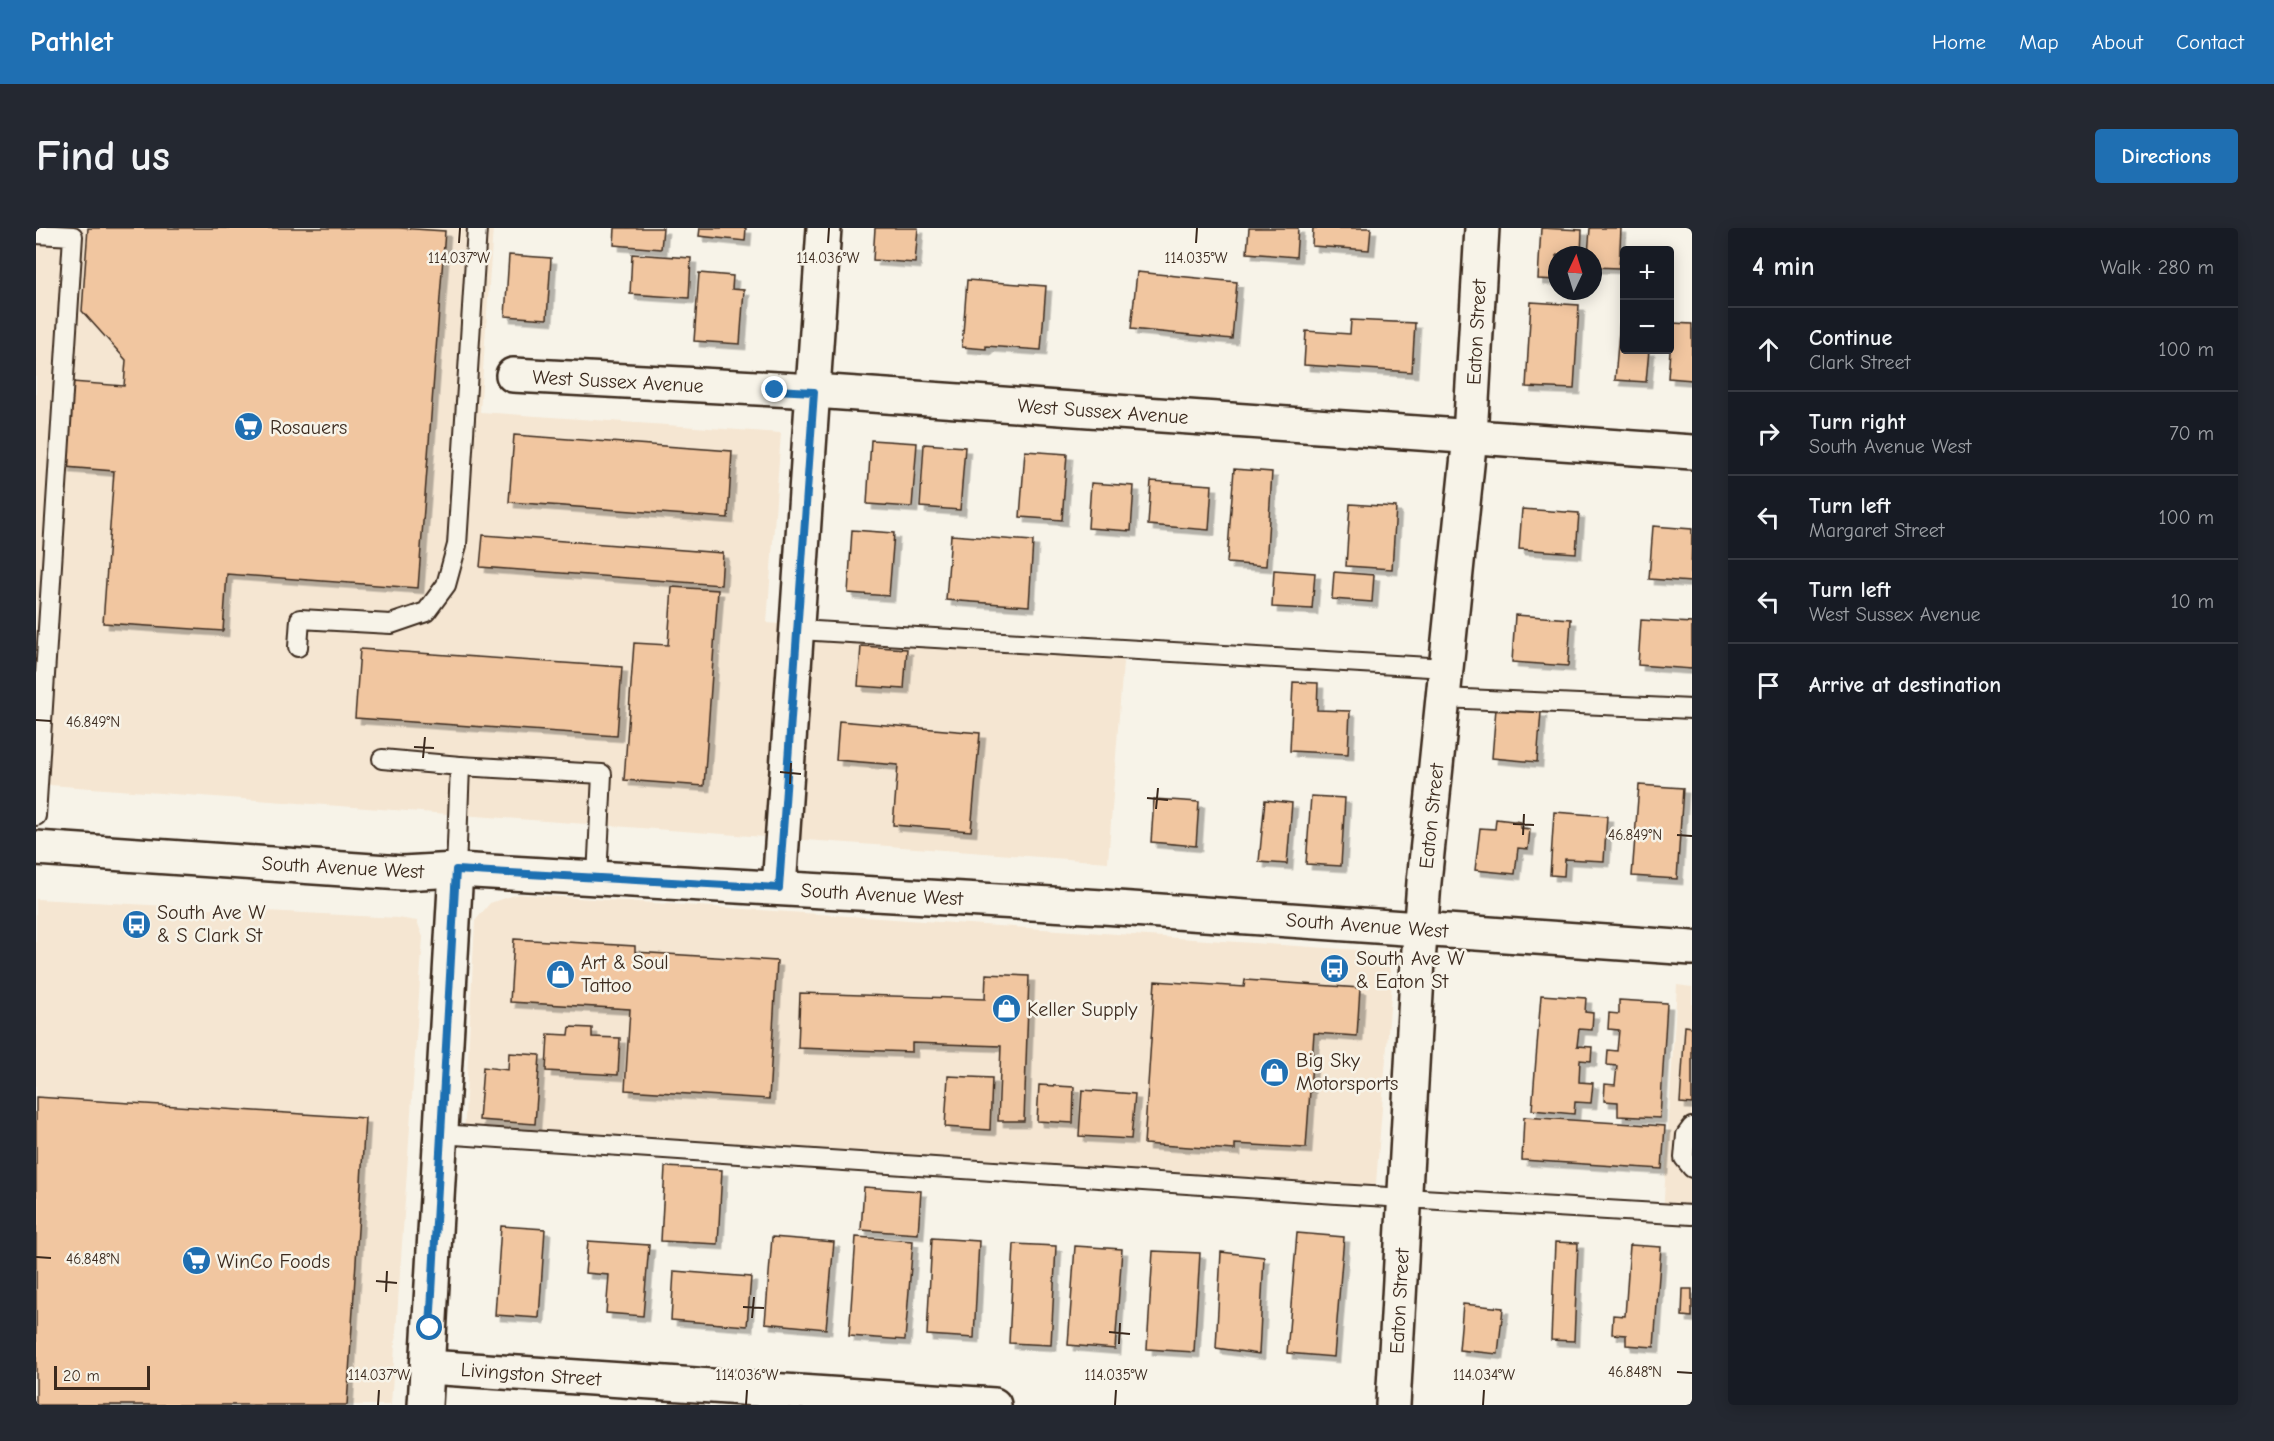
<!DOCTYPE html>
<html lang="en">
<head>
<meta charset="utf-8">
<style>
  :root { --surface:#171b24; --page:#242831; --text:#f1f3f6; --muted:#9ea1a6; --line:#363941; --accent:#1f6fb2 }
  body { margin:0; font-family:"Comic Neue",sans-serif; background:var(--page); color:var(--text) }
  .controls { position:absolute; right:18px; top:18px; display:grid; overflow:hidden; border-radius:6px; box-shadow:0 3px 15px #0003 }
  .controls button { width:54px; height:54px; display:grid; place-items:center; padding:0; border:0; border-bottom:2px solid var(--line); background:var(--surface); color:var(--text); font:30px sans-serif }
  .compass { position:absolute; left:1512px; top:18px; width:54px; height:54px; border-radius:50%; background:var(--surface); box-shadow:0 3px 15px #0003; rotate:4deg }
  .scale { position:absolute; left:18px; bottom:15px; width:96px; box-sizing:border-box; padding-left:6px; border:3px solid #3b2a1e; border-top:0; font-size:16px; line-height:21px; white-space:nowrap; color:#3b2a1e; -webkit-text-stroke:4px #f7f3e8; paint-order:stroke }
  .stop { position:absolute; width:18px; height:18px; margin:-14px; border:4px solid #1f6fb2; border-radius:50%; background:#fff }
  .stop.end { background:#1f6fb2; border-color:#fff; box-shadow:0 2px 6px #0008 }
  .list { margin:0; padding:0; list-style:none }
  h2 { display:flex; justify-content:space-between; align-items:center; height:78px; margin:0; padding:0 24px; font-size:26px }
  h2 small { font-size:20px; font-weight:400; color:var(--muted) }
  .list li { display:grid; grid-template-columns:39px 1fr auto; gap:18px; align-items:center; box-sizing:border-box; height:84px; padding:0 24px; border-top:2px solid var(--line) }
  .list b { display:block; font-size:22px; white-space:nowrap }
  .list p { margin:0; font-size:20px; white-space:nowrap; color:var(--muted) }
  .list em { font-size:20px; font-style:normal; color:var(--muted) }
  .icon { flex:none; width:33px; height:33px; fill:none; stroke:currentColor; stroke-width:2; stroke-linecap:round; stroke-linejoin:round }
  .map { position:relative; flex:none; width:1656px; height:1177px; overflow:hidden; border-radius:6px }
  header { display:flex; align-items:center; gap:36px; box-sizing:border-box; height:84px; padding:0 30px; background:var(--accent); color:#fff }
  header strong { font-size:28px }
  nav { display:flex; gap:33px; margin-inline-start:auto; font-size:21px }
  .intro { display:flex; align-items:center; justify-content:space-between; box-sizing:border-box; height:144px; padding:0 36px }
  h1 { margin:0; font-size:42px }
  .button { padding:15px 27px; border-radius:6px; background:var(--accent); color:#fff; font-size:21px; font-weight:700 }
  main { display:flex; gap:36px; padding:0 36px }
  aside { flex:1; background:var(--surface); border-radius:6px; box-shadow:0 3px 15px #0003 }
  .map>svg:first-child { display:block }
  .built { fill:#f5e6d2 }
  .building { fill:#f1c6a0; stroke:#3b2a1e; stroke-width:1.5; filter:url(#shadow) }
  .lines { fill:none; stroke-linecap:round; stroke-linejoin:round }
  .lane-casing { stroke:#3b2a1e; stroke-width:22 }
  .street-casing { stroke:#3b2a1e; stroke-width:38 }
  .secondary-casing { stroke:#3b2a1e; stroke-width:38 }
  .lane { stroke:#f7f3e8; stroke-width:18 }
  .street { stroke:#f7f3e8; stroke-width:33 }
  .secondary { stroke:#f7f3e8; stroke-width:33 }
  .route { stroke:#1f6fb2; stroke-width:8 }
  .ticks { fill:none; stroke:#3b2a1e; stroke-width:2 }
  .labels { text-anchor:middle; stroke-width:5; stroke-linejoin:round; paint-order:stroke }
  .street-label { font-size:20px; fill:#3b2a1e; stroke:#f7f3e8 }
  .poi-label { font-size:20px; fill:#3b2a1e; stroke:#f7f3e8; text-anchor:start }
  .ticks-label { font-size:15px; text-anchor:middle; fill:#3b2a1e; stroke:#f7f3e8; stroke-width:5; stroke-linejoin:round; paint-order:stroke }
</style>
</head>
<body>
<header>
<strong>Pathlet</strong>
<nav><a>Home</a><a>Map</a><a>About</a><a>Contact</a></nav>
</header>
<div class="intro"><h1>Find us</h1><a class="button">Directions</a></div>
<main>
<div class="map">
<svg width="1656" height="1177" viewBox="0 0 1656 1177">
  <defs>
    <filter id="shadow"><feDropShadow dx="5.5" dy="5.5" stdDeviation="0" flood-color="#0004"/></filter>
  </defs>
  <rect width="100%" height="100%" fill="#f7f3e8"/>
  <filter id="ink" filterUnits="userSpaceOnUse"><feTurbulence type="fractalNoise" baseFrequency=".0167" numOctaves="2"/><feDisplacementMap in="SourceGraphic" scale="12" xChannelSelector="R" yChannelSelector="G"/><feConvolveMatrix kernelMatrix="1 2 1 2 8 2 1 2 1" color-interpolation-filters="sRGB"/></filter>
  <g filter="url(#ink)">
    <!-- built -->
    <g class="built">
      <polygon points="0,0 457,0 444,184 745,205 731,395 1088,421 1072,634 0,556"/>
      <polygon points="482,666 1322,722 1339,726 1353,738 1356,755 1339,968 428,908 439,693 454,675"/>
      <polygon points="0,671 362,690 381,693 387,709 355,1177 0,1177"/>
      <polygon points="1641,757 1656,759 1656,987 1627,986"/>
    </g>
    <!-- building -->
    <g class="building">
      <polygon points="52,0 363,0 409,3 382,360 191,346 187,403 67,395 78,243 29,239 36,154 88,158 90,132 46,83"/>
      <polygon points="579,0 627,0 625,21 578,17"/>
      <polygon points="664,0 710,0 709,13 663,8"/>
      <polygon points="839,0 882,0 879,35 837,32"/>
      <polygon points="1213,0 1262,0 1260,29 1211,25"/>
      <polygon points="1277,0 1335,0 1333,22 1276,18"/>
      <polygon points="1505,0 1546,2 1545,27 1521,27 1521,52 1502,51"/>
      <polygon points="1554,0 1585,0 1583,40 1557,39 1557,27 1552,27"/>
      <polygon points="596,26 655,30 653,70 594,66"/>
      <polygon points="473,27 515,30 511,91 469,88"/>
      <polygon points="1101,44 1201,54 1196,111 1095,101"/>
      <polygon points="663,45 697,48 696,61 708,62 704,116 658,113"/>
      <polygon points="931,52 1010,58 1005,122 950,118 950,121 926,119"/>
      <polygon points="1587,54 1588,122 1613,122 1610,154 1579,152"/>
      <polygon points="1495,74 1543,77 1538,161 1490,159"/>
      <polygon points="1315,92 1379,95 1376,144 1268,137 1270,103 1314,106"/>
      <polygon points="1636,95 1656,96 1656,152 1632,150"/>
      <polygon points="478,207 696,223 692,290 473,274"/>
      <polygon points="835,212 881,215 876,279 831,276"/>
      <polygon points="888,216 929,219 924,282 884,279"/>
      <polygon points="989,223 1031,226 1026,292 984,289"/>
      <polygon points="1198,241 1236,244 1230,338 1191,335"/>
      <polygon points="1115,253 1176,257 1173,302 1112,297"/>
      <polygon points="1055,255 1098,258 1095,303 1052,300"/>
      <polygon points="1314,276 1360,279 1356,341 1310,338"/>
      <polygon points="1486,281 1543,285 1540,325 1483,321"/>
      <polygon points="1617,298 1656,301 1655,354 1613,351"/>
      <polygon points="816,302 858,305 853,368 812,365"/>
      <polygon points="447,307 687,325 685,357 444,339"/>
      <polygon points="915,307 997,313 993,378 910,372"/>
      <polygon points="1238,342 1279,345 1276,381 1236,379"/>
      <polygon points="1298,344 1338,347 1336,374 1296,371"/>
      <polygon points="636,359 682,362 668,558 588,552 598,415 632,417"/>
      <polygon points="1479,387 1535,391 1532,438 1476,434"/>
      <polygon points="1605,392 1656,395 1656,441 1602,437"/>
      <polygon points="825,418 871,421 868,461 822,458"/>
      <polygon points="324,421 586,439 581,508 319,490"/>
      <polygon points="1257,454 1282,455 1281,482 1314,483 1312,526 1254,523"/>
      <polygon points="1460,480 1505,484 1501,534 1456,530"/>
      <polygon points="803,493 944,505 935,603 857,597 862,537 800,532"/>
      <polygon points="1603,557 1647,560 1641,651 1596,648"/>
      <polygon points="1275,568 1309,570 1305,638 1270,636"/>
      <polygon points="1118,571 1163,574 1160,618 1115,614"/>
      <polygon points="1229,572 1256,575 1251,636 1223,634"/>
      <polygon points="1518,584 1571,588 1568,633 1529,631 1528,648 1514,647"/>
      <polygon points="1460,591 1485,594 1484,600 1494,601 1492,621 1482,620 1479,646 1439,642 1444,600 1459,601"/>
      <polygon points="478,711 599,718 599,724 741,733 733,871 589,862 594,781 474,774"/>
      <polygon points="950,746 993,748 988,893 962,893 965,818 876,815 876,824 762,820 764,765 949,771"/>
      <polygon points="1209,752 1324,760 1321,808 1278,805 1270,920 1199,916 1199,922 1108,916 1119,753 1208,759"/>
      <polygon points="1505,767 1550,770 1549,784 1557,785 1556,802 1543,801 1541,818 1556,819 1555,833 1544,832 1543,854 1557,855 1555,875 1539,874 1538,886 1496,882"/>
      <polygon points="1583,772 1631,775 1624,890 1582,888 1582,874 1568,873 1569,856 1579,857 1581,838 1571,837 1572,822 1581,823 1583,802 1572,801 1573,785 1583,786"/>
      <polygon points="1649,798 1656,799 1656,876 1644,875"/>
      <polygon points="534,799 556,800 556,809 584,810 582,847 510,843 512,806 533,807"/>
      <polygon points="473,825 504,827 499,896 443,892 447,839 472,842"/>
      <polygon points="912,848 956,850 954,902 909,899"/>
      <polygon points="1003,857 1038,859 1037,895 1001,893"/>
      <polygon points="1046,862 1099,866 1095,911 1043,908"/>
      <polygon points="0,869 329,890 311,1177 0,1177"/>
      <polygon points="1488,889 1629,898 1626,941 1486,932"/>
      <polygon points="629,939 686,942 682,1016 625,1013"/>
      <polygon points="828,959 885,963 882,1006 825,1002"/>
      <polygon points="465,998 509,1001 503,1090 459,1087"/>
      <polygon points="1261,1005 1308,1009 1298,1129 1251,1125"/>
      <polygon points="736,1009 798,1014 790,1101 729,1095"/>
      <polygon points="820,1009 877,1013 869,1112 813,1108"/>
      <polygon points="896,1010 943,1013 938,1110 891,1107"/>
      <polygon points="552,1013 613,1017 607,1088 570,1085 573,1047 549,1045"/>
      <polygon points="1519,1014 1542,1015 1538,1113 1515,1112"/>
      <polygon points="978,1016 1020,1018 1015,1117 973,1115"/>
      <polygon points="1594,1017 1625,1019 1618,1119 1590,1117 1590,1107 1576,1106 1577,1087 1589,1088"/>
      <polygon points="1039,1018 1086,1021 1079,1121 1032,1117"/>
      <polygon points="1117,1023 1164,1025 1158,1124 1111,1121"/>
      <polygon points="1185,1024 1228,1029 1223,1126 1180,1120"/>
      <polygon points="638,1043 715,1049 711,1098 635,1092"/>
      <polygon points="1647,1061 1656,1061 1656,1089 1646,1088"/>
      <polygon points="1427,1076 1467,1080 1462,1126 1423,1122"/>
    </g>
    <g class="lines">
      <defs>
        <g id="lane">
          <polyline points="0,6 37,8 0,588"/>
          <polyline points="762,402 1410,440"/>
          <polyline points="262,419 264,391 355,396 390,384 410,357 421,317 441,0"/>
          <polyline points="1407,470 1656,481"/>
          <polyline points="346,531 424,538 420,642"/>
          <polyline points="424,538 566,546 561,650"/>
          <polyline points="1656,899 1650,907 1648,930 1656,940"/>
          <polyline points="404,906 1301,966 1656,987"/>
        </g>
        <g id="street">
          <polyline points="477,147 778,163 1656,224"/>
          <polyline points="743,660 788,0"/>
          <polyline points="392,1139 958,1177"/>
          <polyline points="389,1177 420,642"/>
          <polyline points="1357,1177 1381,748 1388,654 1434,208 1446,0"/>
        </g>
        <polyline id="secondary" points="0,620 366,645 420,642 1067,679 1656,720"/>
      </defs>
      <!-- lane casing -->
      <use href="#lane" class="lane-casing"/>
      <!-- street casing -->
      <use href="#street" class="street-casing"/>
      <!-- secondary casing -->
      <use href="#secondary" class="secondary-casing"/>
      <!-- lane -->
      <use href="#lane" class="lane"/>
      <!-- street -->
      <use href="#street" class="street"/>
      <!-- secondary -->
      <use href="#secondary" class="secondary"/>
    </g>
  </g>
  <g class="lines" filter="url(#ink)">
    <!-- route -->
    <polyline class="route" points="394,1100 420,642 743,660 778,164 739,162"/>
  </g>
  <!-- ticks -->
  <path class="ticks" d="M423 15 424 0M792 15 793 0M1160 15 1161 0M0 492 15 493M378 519 398 520M387 530 389 509M744 544 765 546M754 556 755 535M1111 570 1132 572M1120 581 1122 560M1477 596 1498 597M1487 607 1488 586M1641 607 1656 608M0 1029 15 1030M340 1053 361 1055M350 1064 351 1043M707 1079 728 1080M716 1090 718 1069M1073 1104 1094 1106M1083 1116 1084 1095M1641 1144 1656 1145M342 1177 343 1162M710 1177 711 1162M1079 1177 1080 1162M1447 1177 1448 1162"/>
  <!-- icons -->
  <defs>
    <symbol id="supermarket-disc" viewBox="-11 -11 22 22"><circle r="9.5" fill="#1f6fb2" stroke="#f7f3e8"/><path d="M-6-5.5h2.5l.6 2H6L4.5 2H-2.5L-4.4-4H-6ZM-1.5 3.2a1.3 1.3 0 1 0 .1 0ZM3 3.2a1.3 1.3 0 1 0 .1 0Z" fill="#fff"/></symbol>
    <symbol id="bus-disc" viewBox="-11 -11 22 22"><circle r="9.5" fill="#1f6fb2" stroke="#f7f3e8"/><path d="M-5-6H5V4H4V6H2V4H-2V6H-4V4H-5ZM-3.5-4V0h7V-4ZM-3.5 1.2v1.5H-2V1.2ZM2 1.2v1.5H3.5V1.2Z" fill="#fff"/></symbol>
    <symbol id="shop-disc" viewBox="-11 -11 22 22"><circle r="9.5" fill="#1f6fb2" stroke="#f7f3e8"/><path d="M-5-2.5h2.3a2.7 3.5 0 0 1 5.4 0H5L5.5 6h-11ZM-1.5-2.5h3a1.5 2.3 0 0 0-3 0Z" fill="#fff"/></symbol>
  </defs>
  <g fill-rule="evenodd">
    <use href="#supermarket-disc" x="196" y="182" width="33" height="33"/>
    <use href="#bus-disc" x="84" y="680" width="33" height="33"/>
    <use href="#bus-disc" x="1282" y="724" width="33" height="33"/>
    <use href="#shop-disc" x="508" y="730" width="33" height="33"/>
    <use href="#shop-disc" x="954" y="764" width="33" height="33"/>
    <use href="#shop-disc" x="1222" y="828" width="33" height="33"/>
    <use href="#supermarket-disc" x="144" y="1016" width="33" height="33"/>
  </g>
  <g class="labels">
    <!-- street labels -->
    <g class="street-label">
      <text transform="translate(1440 104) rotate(-87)" y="7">Eaton Street</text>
      <text transform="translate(582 153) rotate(3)" y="7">West Sussex Avenue</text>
      <text transform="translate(1067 183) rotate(4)" y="7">West Sussex Avenue</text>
      <text transform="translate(1395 588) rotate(-84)" y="7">Eaton Street</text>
      <text transform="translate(307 639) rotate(3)" y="7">South Avenue West</text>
      <text transform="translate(846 666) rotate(3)" y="7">South Avenue West</text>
      <text transform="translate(1331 697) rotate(4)" y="7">South Avenue West</text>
      <text transform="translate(1363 1073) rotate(-87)" y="7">Eaton Street</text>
      <text transform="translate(495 1146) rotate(4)" y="7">Livingston Street</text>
    </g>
    <!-- poi labels -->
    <g class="poi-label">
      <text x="234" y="206">Rosauers</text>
      <text x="121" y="691">South Ave W<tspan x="121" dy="23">&amp; S Clark St</tspan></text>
      <text x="1320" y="737">South Ave W<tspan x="1320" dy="23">&amp; Eaton St</tspan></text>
      <text x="545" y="741">Art &amp; Soul<tspan x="545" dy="23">Tattoo</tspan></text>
      <text x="991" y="788">Keller Supply</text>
      <text x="1260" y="839">Big Sky<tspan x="1260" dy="23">Motorsports</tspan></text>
      <text x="181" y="1040">WinCo Foods</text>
    </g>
  </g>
  <g class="ticks-label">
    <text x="423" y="35">114.037°W</text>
    <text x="792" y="35">114.036°W</text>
    <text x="1160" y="35">114.035°W</text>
    <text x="57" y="499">46.849°N</text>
    <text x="1599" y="612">46.849°N</text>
    <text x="57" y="1036">46.848°N</text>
    <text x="1599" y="1149">46.848°N</text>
    <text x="343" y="1152">114.037°W</text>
    <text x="711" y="1152">114.036°W</text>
    <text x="1080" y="1152">114.035°W</text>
    <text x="1448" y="1152">114.034°W</text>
  </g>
</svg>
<div class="controls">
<button>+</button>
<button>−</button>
</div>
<svg class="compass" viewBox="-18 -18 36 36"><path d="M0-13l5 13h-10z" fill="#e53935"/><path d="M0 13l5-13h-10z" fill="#9ea1a6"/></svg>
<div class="scale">20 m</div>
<div class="stop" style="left:394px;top:1100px"></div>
<div class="stop end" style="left:739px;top:162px"></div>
</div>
<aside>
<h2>4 min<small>Walk · 280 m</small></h2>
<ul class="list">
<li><svg class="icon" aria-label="ahead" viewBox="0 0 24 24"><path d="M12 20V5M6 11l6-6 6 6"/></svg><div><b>Continue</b><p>Clark Street</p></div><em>100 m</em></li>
<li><svg class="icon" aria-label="right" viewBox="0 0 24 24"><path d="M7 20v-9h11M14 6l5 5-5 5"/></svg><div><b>Turn right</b><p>South Avenue West</p></div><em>70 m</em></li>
<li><svg class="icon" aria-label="left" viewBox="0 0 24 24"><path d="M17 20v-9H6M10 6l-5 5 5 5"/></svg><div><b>Turn left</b><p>Margaret Street</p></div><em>100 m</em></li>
<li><svg class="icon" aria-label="left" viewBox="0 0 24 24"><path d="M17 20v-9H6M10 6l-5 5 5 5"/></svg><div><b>Turn left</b><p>West Sussex Avenue</p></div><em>10 m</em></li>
<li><svg class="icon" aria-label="arrive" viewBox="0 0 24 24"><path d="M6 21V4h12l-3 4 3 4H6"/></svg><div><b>Arrive at destination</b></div></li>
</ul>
</aside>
</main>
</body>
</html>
